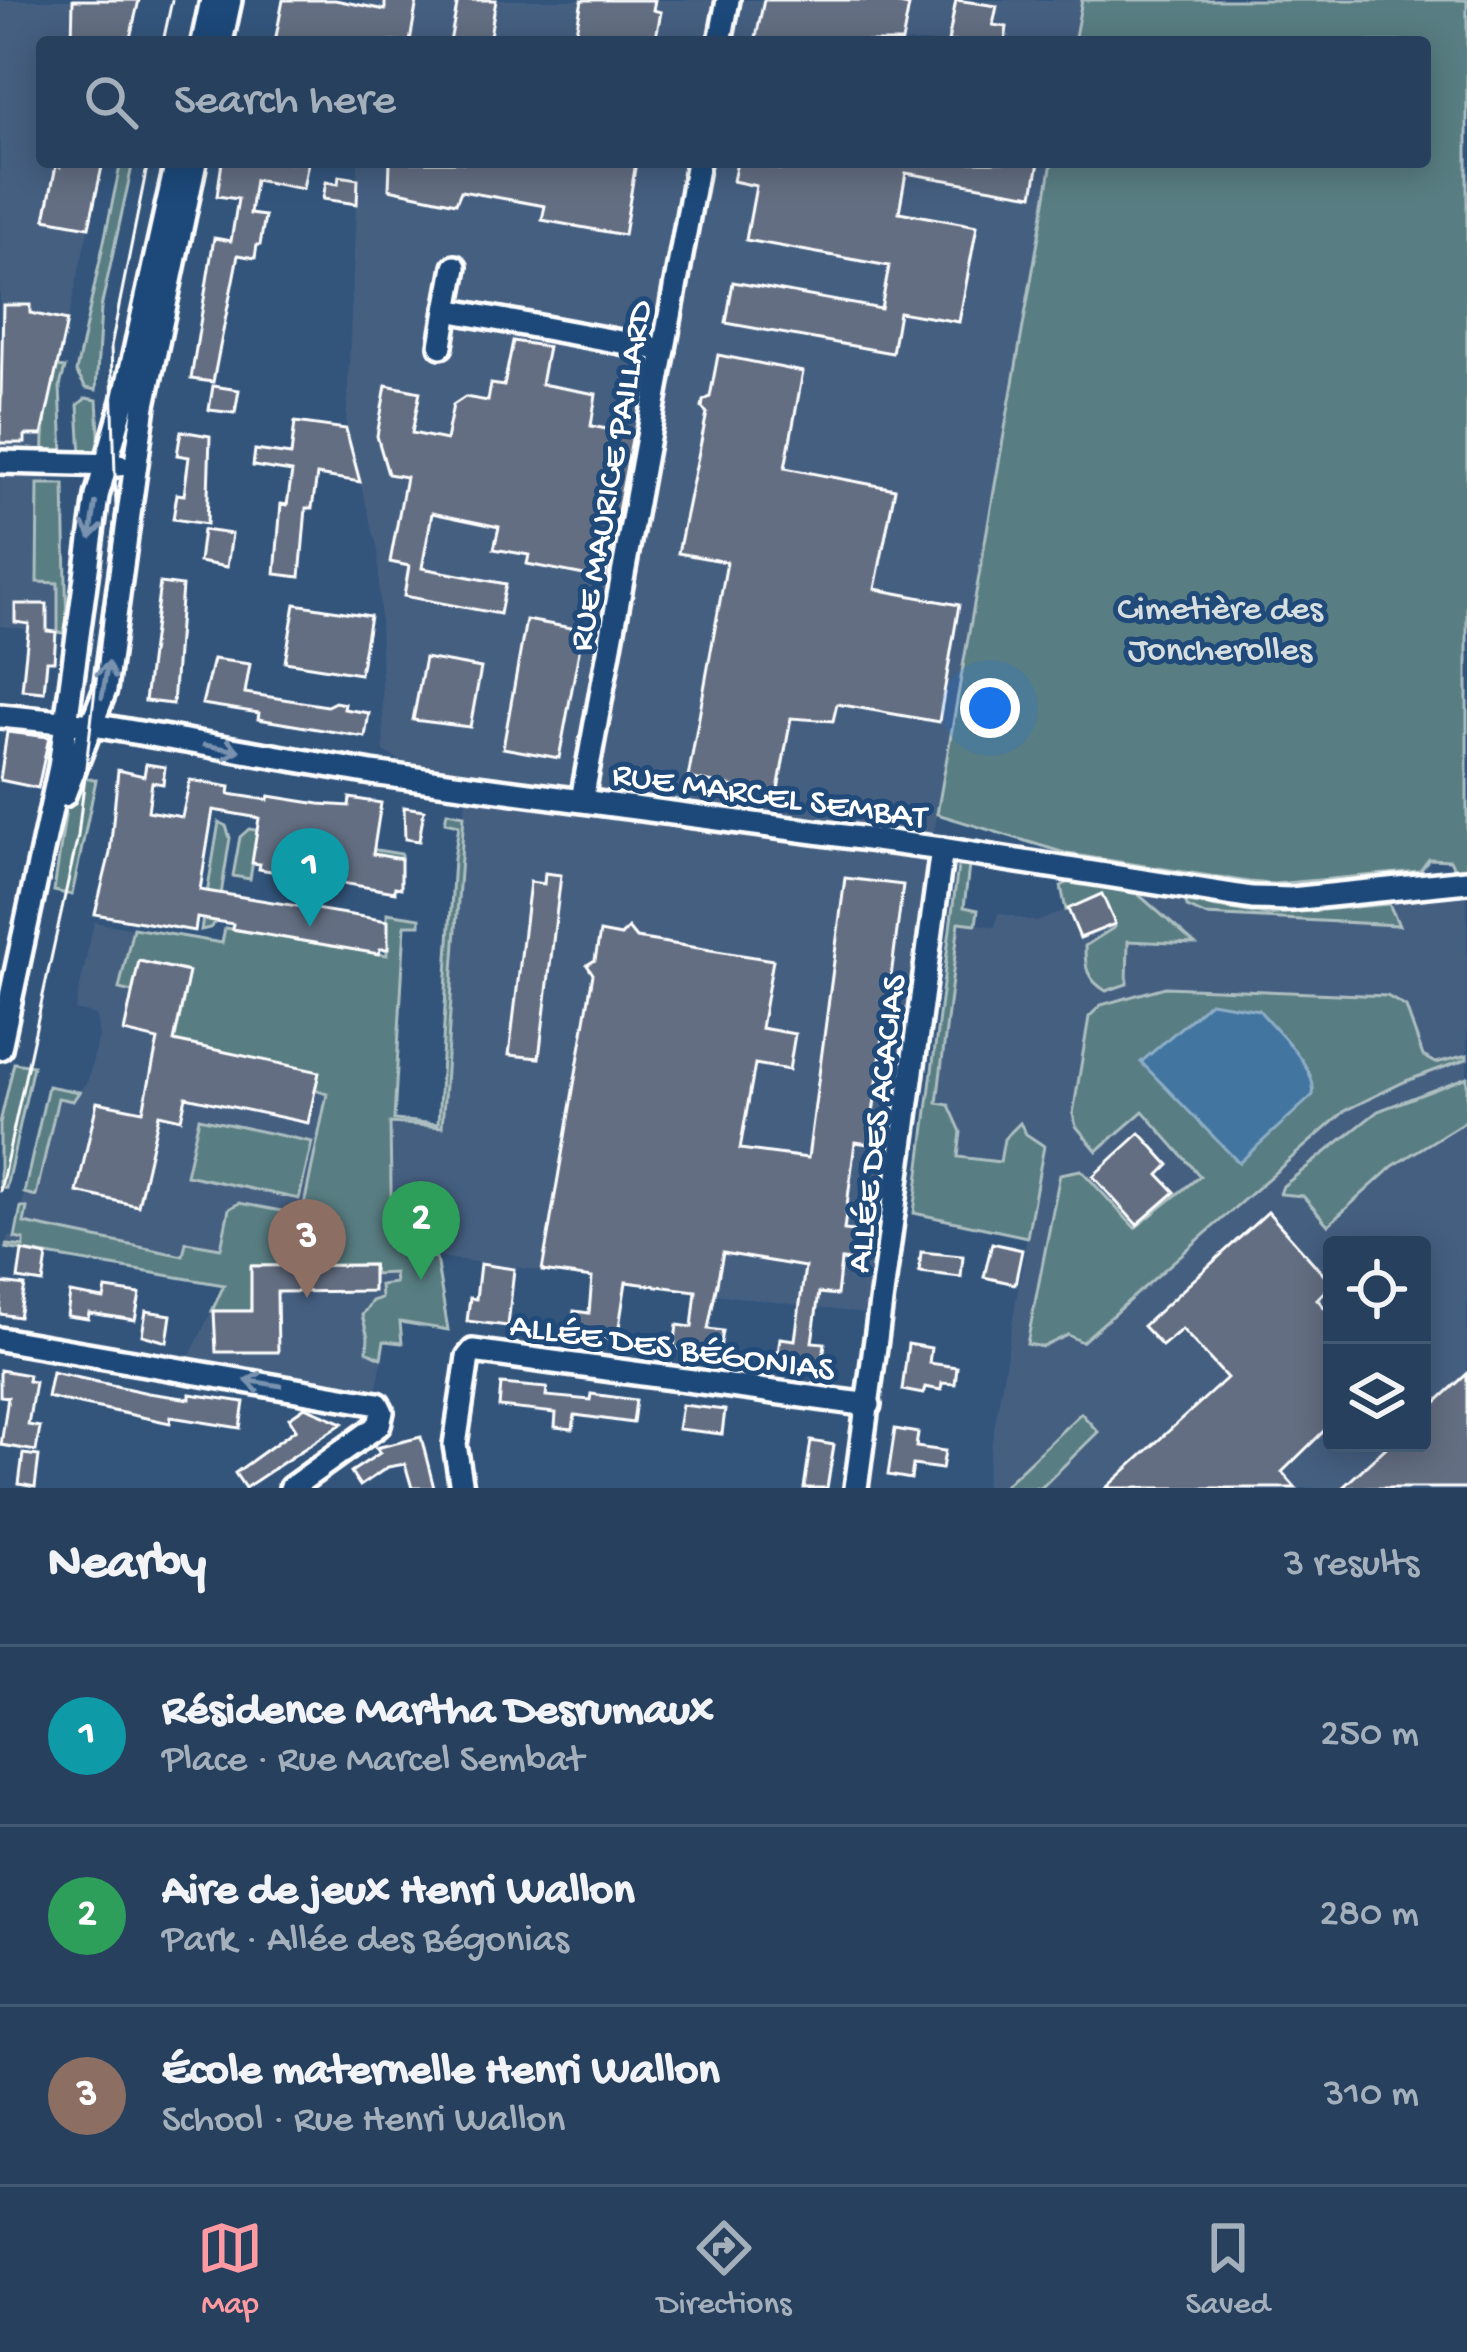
<!DOCTYPE html>
<html lang="en">
<head>
<meta charset="utf-8">
<style>
  :root { --surface:#26405d; --page:#324b66; --text:#f1f3f6; --muted:#a4afbc; --line:#425972; --accent:#ff9aa2 }
  body { margin:0; font-family:"Gochi Hand",sans-serif; background:var(--page); color:var(--text) }
  .controls { position:absolute; right:36px; bottom:36px; display:grid; overflow:hidden; border-radius:12px; box-shadow:0 6px 30px #0003 }
  .controls button { width:108px; height:108px; display:grid; place-items:center; padding:0; border:0; border-bottom:3px solid var(--line); background:var(--surface); color:var(--text); font:60px sans-serif }
  .you { position:absolute; left:990px; top:708px; width:42px; height:42px; margin:-30px; border:9px solid #fff; border-radius:50%; background:#1a73e8; box-shadow:0 0 0 18px #1a73e833 }
  .badge { display:grid; place-items:center; width:78px; height:78px; border-radius:50%; background:var(--accent); color:#fff; font-size:39px; font-weight:700 }
  .pin { position:absolute; translate:-50% -99px; filter:drop-shadow(0 3px 6px #0008) }
  .pin::after { content:''; position:absolute; top:63px; width:42px; height:36px; background:inherit; clip-path:polygon(0 0,100% 0,50% 100%) }
  .list { margin:0; padding:0; list-style:none }
  h2 { display:flex; justify-content:space-between; align-items:center; height:156px; margin:0; padding:0 48px; font-size:51px }
  h2 small { font-size:39px; font-weight:400; color:var(--muted) }
  .list li { display:grid; grid-template-columns:78px 1fr auto; gap:36px; align-items:center; box-sizing:border-box; height:180px; padding:0 48px; border-top:3px solid var(--line) }
  .list b { display:block; font-size:45px; white-space:nowrap }
  .list p { margin:0; font-size:39px; white-space:nowrap; color:var(--muted) }
  .list em { font-size:39px; font-style:normal; color:var(--muted) }
  .icon { flex:none; width:66px; height:66px; fill:none; stroke:currentColor; stroke-width:2; stroke-linecap:round; stroke-linejoin:round }
  .map { position:relative; flex:none; width:1467px; height:1488px; overflow:hidden }
  .search { position:absolute; background:var(--surface); box-shadow:0 6px 30px #0003; left:36px; right:36px; top:36px; height:132px; display:flex; align-items:center; gap:30px; box-sizing:border-box; padding:0 42px; border-radius:12px; color:var(--muted); font-size:45px }
  .sheet { height:696px; background:var(--surface) }
  nav { display:flex; justify-content:space-around; align-items:center; box-sizing:border-box; height:168px; border-top:3px solid var(--line); background:var(--surface); font-size:33px; color:var(--muted) }
  nav a { display:grid; justify-items:center; gap:6px }
  nav .on { color:var(--accent) }
  .map>svg:first-child { display:block }
  .built { fill:#455f81; fill-rule:evenodd }
  .green { fill:#597d82; stroke:#acbec0; stroke-width:3 }
  .water { fill:#4376a0; stroke:#8eadc6; stroke-width:3 }
  .building { fill:#636e82; stroke:#fff; stroke-width:3 }
  .lines { fill:none; stroke-linecap:round; stroke-linejoin:round }
  .minor-casing { stroke:#fff; stroke-width:30 }
  .minor { stroke:#1f4a7a; stroke-width:21 }
  .tram { stroke:#fff; stroke-width:3 }
  .oneway { stroke:#7992af }
  .labels { text-anchor:middle; stroke-width:10; stroke-linejoin:round; paint-order:stroke }
  .street-label { font-size:36px; fill:#fff; stroke:#1f4a7a }
  .park-label { font-size:36px; fill:#d6dee0; stroke:#1f4a7a }
</style>
</head>
<body>
<div class="map">
<svg width="1467" height="1488" viewBox="0 0 1467 1488">
  <rect width="100%" height="100%" fill="#33557c"/>
  <filter id="ink" filterUnits="userSpaceOnUse"><feTurbulence type="fractalNoise" baseFrequency=".00833" numOctaves="2"/><feDisplacementMap in="SourceGraphic" scale="24" xChannelSelector="R" yChannelSelector="G"/><feConvolveMatrix kernelMatrix="1 2 1 2 8 2 1 2 1" color-interpolation-filters="sRGB"/></filter>
  <g filter="url(#ink)">
    <!-- built -->
    <g class="built">
      <polygon points="0,0 139,0 129,42 42,42 42,162 103,162 62,347 56,348 53,361 58,362 42,435 46,483 64,484 67,634 0,626"/>
      <polygon points="363,0 1082,0 1074,42 361,42"/>
      <polygon points="358,162 1052,162 934,833 929,833 866,1314 393,1251 395,1284 377,1389 189,1358 224,1285 6,1248 9,1236 15,1237 48,1086 79,1092 88,1080 99,1036 96,1015 75,1010 94,922 390,972 390,1121 441,1127 468,772 407,765 384,751 378,550 346,429"/>
      <path d="M1113 890 1267 915 1467 897V1488H984L1027 1237 914 1213 953 906 978 910 977 924 995 927 998 913 1037 922ZM1332 1245H1422V1443H1332Z"/>
    </g>
    <!-- green -->
    <g class="green">
      <polygon points="1082,0 1467,0 1467,867 1454,868 1450,860 1429,859 1420,871 1274,884 1249,882 1068,854 937,814 1052,162 1425,162 1425,42 1074,42"/>
      <polygon points="121,162 133,162 101,308 96,390 86,388 76,372"/>
      <path d="M57 367 65 368 60 386 63 455 44 454C42 430 49 409 48 385H53Z"/>
      <polygon points="86,398 97,400 100,449 81,455 78,405"/>
      <polygon points="38,484 64,484 67,634 58,632 58,583 37,582"/>
      <polygon points="78,776 96,780 72,895 54,891 66,809"/>
      <polygon points="447,812 464,815 442,1127 390,1123 392,1250 436,1258 448,1330 400,1322 402,1343 384,1341 381,1358 367,1351 368,1337 362,1315 372,1301 381,1298 380,1285 395,1283 394,1273 373,1274 372,1265 252,1266 251,1311 212,1311 224,1285 6,1248 7,1245 24,1247 24,1240 15,1238 21,1207 27,1208 24,1223 183,1256 186,1242 221,1248 229,1209 239,1203 302,1215 327,1094 315,1090 319,1073 174,1043 189,972 139,961 132,992 119,989 133,928 222,943 225,928 387,955 387,913 420,918 420,925 405,925 394,1120 438,1124 454,859 459,825 445,822"/>
      <polygon points="219,822 226,826 230,838 217,920 210,928 201,930"/>
      <polygon points="249,829 401,854 401,859 257,836 250,879 233,876 240,837"/>
      <polygon points="958,866 969,866 964,907 978,910 976,924 959,922 937,1103 949,1105 961,1132 958,1157 1000,1162 1004,1139 1020,1123 1026,1134 1044,1146 1027,1237 914,1213"/>
      <path d="M1072 881 1138 894 1195 944 1128 941 1127 984 1106 991C1086 979 1085 967 1085 946L1115 927 1101 894 1066 910 1061 886Z"/>
      <polygon points="1186,902 1267,915 1389,904 1399,925 1205,915 1187,907"/>
      <polygon points="1165,987 1387,996 1406,1007 1423,1056 1436,1063 1467,1055 1467,1059 1406,1081 1346,1110 1082,1342 1068,1335 1043,1347 1027,1344 1060,1174 1081,1170 1135,1228 1200,1176 1143,1111 1097,1151 1076,1126 1073,1114 1089,1017 1101,1005"/>
      <polygon points="14,1063 33,1066 6,1188 0,1186 0,1123"/>
      <polygon points="1467,1077 1467,1120 1393,1166 1328,1225 1303,1196 1280,1194 1283,1186 1378,1111"/>
      <polygon points="48,1086 79,1092 73,1101 58,1098 36,1196 24,1193"/>
      <polygon points="199,1118 312,1142 299,1199 186,1175"/>
      <polygon points="1081,1413 1098,1432 1041,1488 1002,1488"/>
    </g>
    <!-- water -->
    <path class="water" d="M1210 1002 1259 1010C1276 1031 1318 1067 1313 1095L1239 1163 1141 1062Z"/>
    <!-- building -->
    <g class="building">
      <polygon points="73,0 139,0 130,38 122,38 122,42 72,42"/>
      <polygon points="283,0 335,0 385,10 385,0 417,0 410,42 275,42"/>
      <polygon points="458,0 496,0 489,42 450,42"/>
      <polygon points="582,0 655,0 653,10 661,12 655,42 574,42"/>
      <polygon points="764,0 879,0 909,6 902,42 755,42"/>
      <polygon points="956,0 997,6 993,25 1007,27 1005,42 948,42"/>
      <polygon points="61,162 103,162 89,227 45,219 56,166 60,167"/>
      <polygon points="222,162 308,162 303,189 255,180 250,214 265,216 260,245 257,245 255,258 238,255 213,382 191,379 214,238 231,241 238,199 217,196"/>
      <polygon points="390,162 636,162 624,235 542,220 545,206 461,191 456,203 389,189"/>
      <polygon points="737,162 780,169 781,162 1039,162 1033,195 906,173 899,212 977,226 959,322 899,312 892,353 726,323 733,282 881,309 889,266 746,240 756,186 733,181"/>
      <polygon points="339,176 358,179 357,204 323,199 326,182 338,184"/>
      <polygon points="3,305 30,305 30,313 67,321 42,435 25,435 25,443 0,443"/>
      <polygon points="513,341 548,347 541,384 596,394 591,426 633,434 605,579 527,564 529,555 494,549 499,527 432,513 422,568 506,584 500,614 404,596 409,566 390,562 406,477 388,474 377,436 386,385 420,392 412,433 446,440 453,405 465,397 488,401 491,384 504,386"/>
      <polygon points="718,355 803,372 785,468 895,489 875,589 959,605 939,722 837,704 833,721 791,718 777,795 688,778 727,562 678,553 707,413 702,408 703,401 710,397"/>
      <polygon points="213,386 239,390 235,413 209,410"/>
      <polygon points="295,422 346,429 360,482 317,475 312,508 306,508 300,577 275,574 281,504 287,505 292,472 253,466 255,450 291,455"/>
      <polygon points="181,431 210,436 207,524 173,519 177,494 184,495 189,457 177,455"/>
      <polygon points="203,530 232,534 227,567 199,562"/>
      <polygon points="160,583 182,586 173,704 145,701"/>
      <polygon points="15,604 47,604 47,631 56,632 54,661 47,661 44,692 22,690 29,624 15,622"/>
      <polygon points="295,604 370,616 360,674 285,662"/>
      <polygon points="526,620 583,630 559,758 503,748"/>
      <polygon points="425,658 481,668 470,727 413,720"/>
      <polygon points="213,659 250,664 245,693 327,706 335,702 345,704 344,709 369,713 365,737 258,719 259,713 202,704"/>
      <polygon points="7,732 49,737 38,788 0,780"/>
      <polygon points="146,764 165,767 163,784 152,782 148,811 182,817 190,780 230,787 229,794 268,800 269,796 319,804 349,806 350,798 381,803 373,854 401,859 401,888 395,887 395,892 259,869 260,864 252,863 259,818 213,810 200,890 388,921 388,949 380,949 379,954 232,929 233,924 197,918 195,931 95,914 110,853 118,770 144,776"/>
      <polygon points="404,807 424,810 419,841 405,839"/>
      <polygon points="545,873 561,875 539,1058 509,1055 530,882 544,884"/>
      <polygon points="845,878 903,885 869,1144 855,1142 844,1230 864,1232 860,1262 841,1260 837,1295 819,1293 812,1342 825,1343 822,1367 777,1361 780,1338 795,1340 805,1267 723,1253 708,1329 723,1331 719,1354 674,1348 677,1325 692,1327 696,1291 626,1282 617,1340 571,1334 574,1311 589,1313 592,1278 542,1271 593,974 587,965 595,960 600,932 621,936 628,928 636,938 773,960 761,1028 795,1034 789,1070 755,1064 740,1149 808,1158"/>
      <polygon points="1102,894 1115,924 1080,938 1068,909"/>
      <polygon points="139,961 189,972 174,1041 319,1072 308,1123 186,1097 181,1119 159,1114 138,1206 77,1192 97,1102 143,1111 158,1040 124,1032"/>
      <polygon points="1140,1133 1169,1165 1159,1175 1175,1192 1137,1225 1093,1176"/>
      <polygon points="1268,1212 1332,1284 1317,1299 1332,1316 1332,1423 1282,1472 1296,1488 1106,1488 1227,1378 1182,1329 1162,1346 1143,1326"/>
      <polygon points="992,1243 1022,1250 1015,1284 984,1277"/>
      <polygon points="22,1251 47,1256 43,1283 18,1279"/>
      <polygon points="921,1252 963,1256 961,1277 919,1272"/>
      <polygon points="480,1264 514,1269 508,1326 467,1321 470,1298 476,1299"/>
      <polygon points="373,1265 373,1291 277,1292 278,1352 216,1352 214,1311 251,1311 251,1266"/>
      <polygon points="2,1283 25,1286 19,1317 0,1314"/>
      <polygon points="106,1289 140,1294 135,1320 89,1313 88,1319 67,1316 70,1293 104,1299"/>
      <polygon points="146,1311 171,1315 167,1342 142,1335"/>
      <polygon points="908,1344 931,1348 929,1363 957,1367 955,1384 942,1383 941,1390 925,1387 923,1394 902,1390"/>
      <polygon points="0,1370 29,1375 28,1381 35,1382 28,1425 40,1427 36,1451 1,1445 8,1397 0,1396"/>
      <polygon points="52,1372 148,1393 190,1399 190,1394 244,1402 240,1428 171,1417 170,1423 47,1397"/>
      <polygon points="1467,1374 1467,1488 1342,1488 1391,1443 1422,1443 1422,1415"/>
      <polygon points="501,1384 547,1388 546,1396 590,1400 591,1394 636,1400 633,1423 575,1415 573,1429 555,1427 556,1413 499,1407"/>
      <polygon points="682,1405 725,1410 722,1434 678,1429"/>
      <polygon points="305,1407 343,1423 245,1488 235,1473 296,1429 289,1418"/>
      <polygon points="895,1429 918,1433 916,1447 945,1451 942,1469 913,1465 911,1479 888,1475"/>
      <polygon points="421,1437 434,1488 412,1488 405,1464 388,1467 360,1486 351,1472 380,1453 376,1448"/>
      <polygon points="811,1441 834,1445 827,1488 804,1488"/>
      <polygon points="23,1454 39,1456 35,1487 19,1484"/>
    </g>
    <g class="lines">
      <defs>
        <g id="minor">
          <polyline points="203,42 212,0"/>
          <polyline points="221,42 230,0"/>
          <polyline points="720,42 728,0"/>
          <polyline points="455,267 447,310 664,350"/>
          <polyline points="441,346 447,310"/>
          <polyline points="0,462 119,465"/>
          <polyline points="0,716 93,725 372,773 942,849 1252,898 1291,899 1467,881"/>
          <polyline points="64,795 105,690 144,405 195,162"/>
          <polyline points="582,800 698,162"/>
          <polyline points="0,1048 60,767 97,496 124,401 177,162"/>
          <polyline points="0,1339 378,1404 382,1412 379,1425 291,1488"/>
          <polyline points="462,1488 455,1445 468,1357 473,1351 869,1405"/>
          <polyline points="856,1488 942,849"/>
        </g>
      </defs>
      <!-- minor casing -->
      <use href="#minor" class="minor-casing"/>
      <!-- minor -->
      <use href="#minor" class="minor"/>
      <!-- tram -->
      <g class="tram">
        <polyline points="163,42 172,0"/>
        <polyline points="0,1191 78,836 116,507 111,346 148,162"/>
      </g>
    </g>
    <!-- one-way arrows -->
    <defs><path id="oneway-shaft" d="M-6 0H5M1.5-3L5.5 0L1.5 3" fill="none" stroke-width="1.6" stroke-linecap="round" stroke-linejoin="round" transform="scale(3)"/></defs>
    <g class="oneway">
      <use href="#oneway-shaft" transform="translate(93 521) rotate(98)"/>
      <use href="#oneway-shaft" transform="translate(105 680) rotate(-80)"/>
      <use href="#oneway-shaft" transform="translate(222 748) rotate(10)"/>
      <use href="#oneway-shaft" transform="translate(263 1383) rotate(-171)"/>
    </g>
  </g>
  <g class="labels">
    <!-- street labels -->
    <g class="street-label">
      <text transform="translate(607 475) rotate(-80)" y="13">RUE MAURICE PAILLARD</text>
      <text transform="translate(770 792) rotate(8)" y="13">RUE MARCEL SEMBAT</text>
      <text transform="translate(873 1123) rotate(-83)" y="13">ALLÉE DES ACACIAS</text>
      <text transform="translate(673 1344) rotate(8)" y="13">ALLÉE DES BÉGONIAS</text>
    </g>
    <!-- park labels -->
    <g class="park-label">
      <text x="1220" y="618">Cimetière des<tspan x="1220" dy="41">Joncherolles</tspan></text>
    </g>
  </g>
</svg>
<div class="controls">
<button><svg class="icon" aria-label="locate" viewBox="0 0 24 24"><circle cx="12" cy="12" r="6"/><path d="M12 2v4M12 18v4M2 12h4M18 12h4"/></svg></button>
<button><svg class="icon" aria-label="layers" viewBox="0 0 24 24"><path d="M12 4l9 5-9 5-9-5zM3 14l9 5 9-5"/></svg></button>
</div>
<div class="you"></div>
<div class="pin badge" style="left:310px;top:927px;background:#0f9aa8">1</div>
<div class="pin badge" style="left:421px;top:1280px;background:#2e9e5b">2</div>
<div class="pin badge" style="left:307px;top:1298px;background:#8d6e63">3</div>
<div class="search"><svg class="icon" aria-label="search" viewBox="0 0 24 24"><circle cx="10" cy="10" r="6"/><path d="M15 15l6 6"/></svg>Search here</div>
</div>
<section class="sheet">
<h2>Nearby<small>3 results</small></h2>
<ul class="list">
<li><span class="badge" style="background:#0f9aa8">1</span><div><b>Résidence Martha Desrumaux</b><p>Place · Rue Marcel Sembat</p></div><em>250 m</em></li>
<li><span class="badge" style="background:#2e9e5b">2</span><div><b>Aire de jeux Henri Wallon</b><p>Park · Allée des Bégonias</p></div><em>280 m</em></li>
<li><span class="badge" style="background:#8d6e63">3</span><div><b>École maternelle Henri Wallon</b><p>School · Rue Henri Wallon</p></div><em>310 m</em></li>
</ul>
</section>
<nav>
<a class="on"><svg class="icon" aria-label="map" viewBox="0 0 24 24"><path d="M3 6l6-2 6 2 6-2v14l-6 2-6-2-6 2zM9 4v14M15 6v14"/></svg>Map</a>
<a><svg class="icon" aria-label="directions" viewBox="0 0 24 24"><path d="M12 3l9 9-9 9-9-9zM9 14v-3h6M13 9l2 2-2 2"/></svg>Directions</a>
<a><svg class="icon" aria-label="saved" viewBox="0 0 24 24"><path d="M7 4h10v16l-5-4-5 4z"/></svg>Saved</a>
</nav>
</body>
</html>
